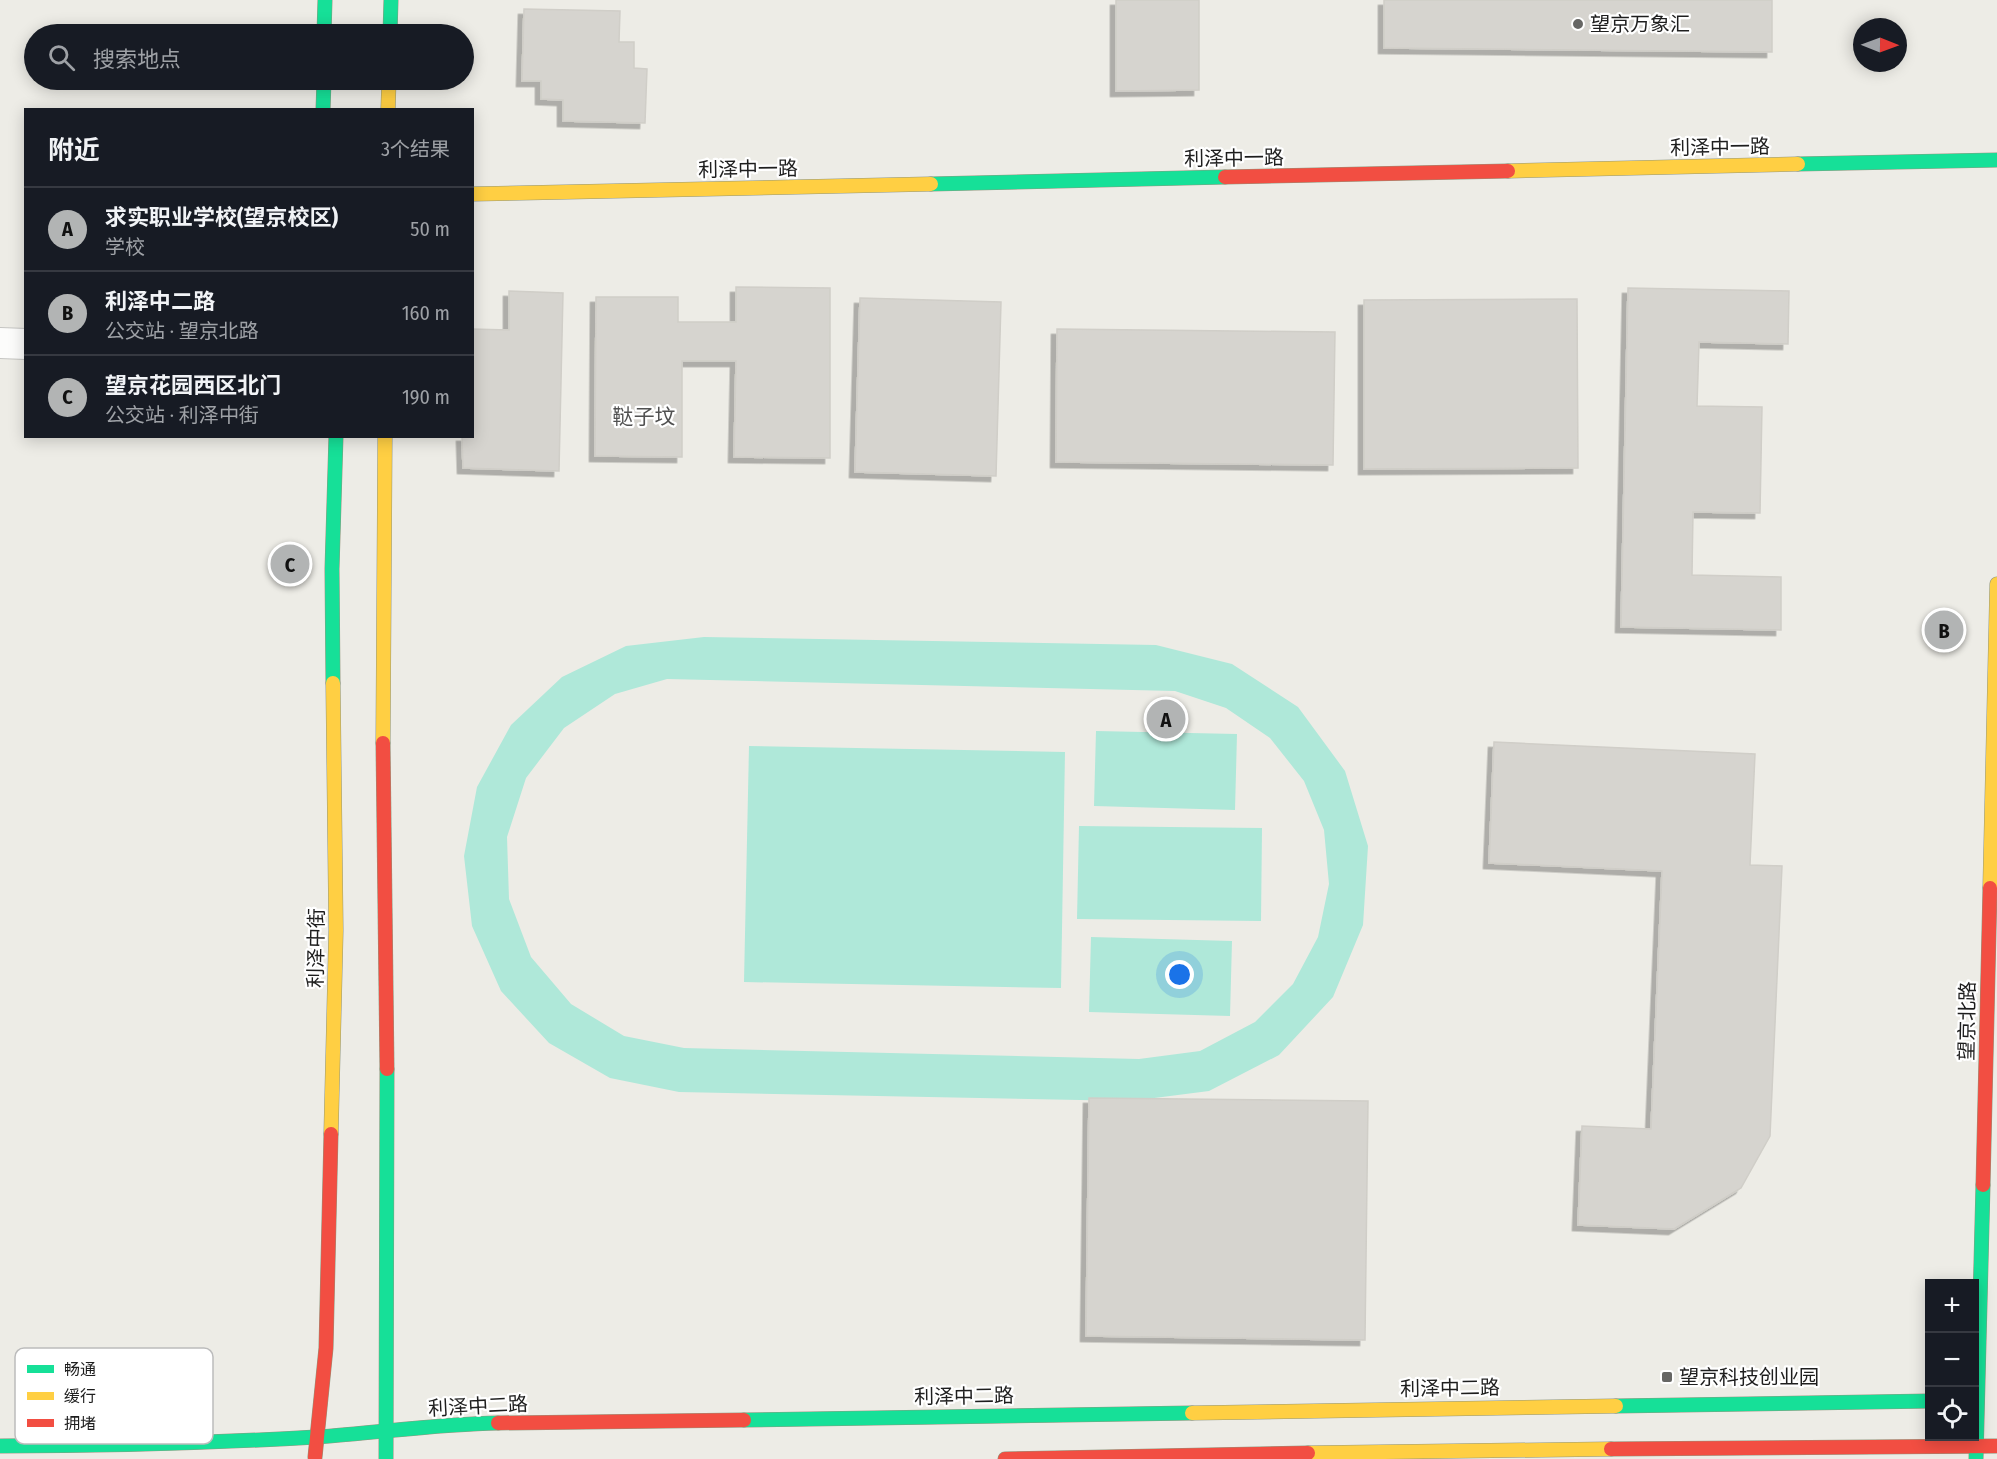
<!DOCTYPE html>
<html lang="zh">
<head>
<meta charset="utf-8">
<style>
  :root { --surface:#171b24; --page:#20242c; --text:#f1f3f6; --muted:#9ea1a6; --line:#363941; --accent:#b2b4b4 }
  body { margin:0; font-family:"Fira Sans Condensed","Noto Sans SC",sans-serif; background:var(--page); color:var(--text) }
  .controls { position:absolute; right:18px; bottom:18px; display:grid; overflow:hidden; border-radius:0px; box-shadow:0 3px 15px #0003 }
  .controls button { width:54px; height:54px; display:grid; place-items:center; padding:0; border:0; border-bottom:2px solid var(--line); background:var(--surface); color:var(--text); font:30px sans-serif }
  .compass { position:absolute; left:1853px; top:18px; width:54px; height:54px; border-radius:50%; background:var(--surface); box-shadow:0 3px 15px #0003; rotate:91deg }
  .you { position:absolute; left:1180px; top:975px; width:21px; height:21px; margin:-15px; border:4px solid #fff; border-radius:50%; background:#1a73e8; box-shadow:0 0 0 9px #1a73e833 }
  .badge { display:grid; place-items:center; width:39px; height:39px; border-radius:50%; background:var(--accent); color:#111; font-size:20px; font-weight:700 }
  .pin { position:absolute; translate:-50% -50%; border:3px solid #fff; box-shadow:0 2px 6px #0006 }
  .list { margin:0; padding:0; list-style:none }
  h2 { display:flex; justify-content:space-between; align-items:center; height:78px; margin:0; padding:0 24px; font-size:26px }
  h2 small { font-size:20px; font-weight:400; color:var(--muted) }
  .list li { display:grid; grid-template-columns:39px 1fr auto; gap:18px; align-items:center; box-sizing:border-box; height:84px; padding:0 24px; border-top:2px solid var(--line) }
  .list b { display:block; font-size:22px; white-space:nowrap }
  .list p { margin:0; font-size:20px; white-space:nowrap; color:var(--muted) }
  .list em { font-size:20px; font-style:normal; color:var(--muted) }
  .icon { flex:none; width:33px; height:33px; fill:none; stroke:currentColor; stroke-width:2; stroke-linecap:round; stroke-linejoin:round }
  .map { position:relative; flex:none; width:1997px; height:1459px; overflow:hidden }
  .search { position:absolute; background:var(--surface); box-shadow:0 3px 15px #0003; left:24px; top:24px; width:450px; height:66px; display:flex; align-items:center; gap:15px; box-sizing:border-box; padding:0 21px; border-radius:33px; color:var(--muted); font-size:22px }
  .panel { position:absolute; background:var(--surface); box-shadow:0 3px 15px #0003; left:24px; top:108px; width:450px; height:330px; border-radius:0px }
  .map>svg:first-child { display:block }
  .pitch { fill:#afe8d9; fill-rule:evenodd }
  .building { fill:#d6d4cf; stroke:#d0cec8; stroke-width:1.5; filter:url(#shadow) }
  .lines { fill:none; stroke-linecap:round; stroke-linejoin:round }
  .street-casing { stroke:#c5c5c2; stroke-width:32 }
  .fast-casing { stroke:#91977e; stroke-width:15 }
  .slow-casing { stroke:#91977e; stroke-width:15 }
  .jam-casing { stroke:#91977e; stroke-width:15 }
  .street { stroke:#fcfcfb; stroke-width:30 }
  .fast { stroke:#16e098; stroke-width:14 }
  .slow { stroke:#ffcf43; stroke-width:14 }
  .jam { stroke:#f24e42; stroke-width:14 }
  .poi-dot { fill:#666664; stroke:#fff; stroke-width:2 }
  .labels { text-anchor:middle; stroke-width:4.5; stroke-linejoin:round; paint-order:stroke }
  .poi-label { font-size:20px; fill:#1e1e1e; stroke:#fff; text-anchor:start }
  .street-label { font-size:20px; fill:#1e1e1e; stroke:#fff }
  .neighbourhood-label { font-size:21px; fill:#515151; stroke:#fff }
  .key { fill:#fff; stroke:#bcbcbc; stroke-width:1.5 }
  .key-label { font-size:16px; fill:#1e1e1e }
</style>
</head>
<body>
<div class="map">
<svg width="1997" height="1459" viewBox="0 0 1997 1459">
  <defs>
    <filter id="shadow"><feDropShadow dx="-5.5" dy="5.5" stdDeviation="0" flood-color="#0004"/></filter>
  </defs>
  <rect width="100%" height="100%" fill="#edece6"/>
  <!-- pitch -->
  <g class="pitch">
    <path d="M704 637 1156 645 1232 664 1298 707 1345 771 1368 846 1363 925 1333 997 1279 1055 1209 1091 1131 1101 679 1092 610 1078 549 1043 501 991 472 926 464 856 477 787 511 725 562 677 626 646ZM667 679 1175 691 1226 708 1270 738 1304 781 1324 830 1329 884 1318 937 1293 984 1255 1022 1200 1051 1139 1059 684 1048 624 1036 571 1004 531 957 509 899 507 837 526 778 564 728 615 694Z"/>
    <polygon points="1096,731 1237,734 1235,810 1094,806"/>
    <polygon points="749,746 1065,752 1061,988 744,982"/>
    <polygon points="1079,826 1262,828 1261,921 1077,919"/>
    <polygon points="1091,937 1232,941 1230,1016 1089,1012"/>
  </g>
  <!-- building -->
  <g class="building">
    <polygon points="1116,0 1199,0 1199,90 1116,91"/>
    <polygon points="1384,0 1772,0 1772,52 1384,48"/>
    <polygon points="524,9 620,11 619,42 634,42 634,68 647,69 645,123 563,121 563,100 541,99 541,81 522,81"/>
    <polygon points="736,287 830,288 830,458 734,457 736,361 682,361 682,457 595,456 596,297 678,297 678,322 736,322"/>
    <polygon points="1628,288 1789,291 1788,344 1699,342 1697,406 1762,407 1760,513 1693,512 1692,575 1781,577 1781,630 1621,627"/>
    <polygon points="509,291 563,293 559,471 463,468 462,436 472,436 472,329 509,330"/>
    <polygon points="860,298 1001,302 996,476 855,472"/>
    <polygon points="1577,299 1578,468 1364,469 1364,300"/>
    <polygon points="1057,329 1335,332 1333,465 1056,462"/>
    <polygon points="1494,742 1755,754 1750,865 1782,866 1770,1136 1741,1188 1674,1229 1578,1225 1582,1126 1651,1129 1662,871 1489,863"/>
    <polygon points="1089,1098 1368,1101 1365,1340 1086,1336"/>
  </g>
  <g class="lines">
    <defs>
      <polyline id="street" points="0,343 26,344"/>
      <g id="fast">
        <polyline points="324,34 325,0"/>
        <polyline points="390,34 391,0"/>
        <polyline points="323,110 324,80"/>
        <polyline points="1798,164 1997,160"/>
        <polyline points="931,184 1225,177"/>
        <polyline points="333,683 332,569 336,436"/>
        <polyline points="1616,1406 1930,1401"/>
        <polyline points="744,1420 1192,1413"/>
        <path d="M0 1446C105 1446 210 1443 316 1437 377 1433 437 1424 498 1423"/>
        <polyline points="386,1459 387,1069"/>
        <polyline points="1976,1459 1983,1185"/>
      </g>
      <g id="slow">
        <polyline points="388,110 389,80"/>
        <polyline points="1508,171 1798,164"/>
        <polyline points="472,194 931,184"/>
        <polyline points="383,743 385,436"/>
        <polyline points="1990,888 1997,584"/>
        <polyline points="331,1134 336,930 333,683"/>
        <polyline points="1192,1413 1616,1406"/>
        <polyline points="1308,1453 1611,1449"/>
      </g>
      <g id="jam">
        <polyline points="1225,177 1508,171"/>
        <polyline points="383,743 387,1069"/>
        <polyline points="1983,1185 1990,888"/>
        <polyline points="498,1423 744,1420"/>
        <polyline points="1611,1449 1997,1446"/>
        <polyline points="315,1457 326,1348 331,1134"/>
        <polyline points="1005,1459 1308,1453"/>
      </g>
    </defs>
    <!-- street casing -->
    <use href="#street" class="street-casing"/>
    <!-- fast casing -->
    <use href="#fast" class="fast-casing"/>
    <!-- slow casing -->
    <use href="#slow" class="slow-casing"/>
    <!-- jam casing -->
    <use href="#jam" class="jam-casing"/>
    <!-- street -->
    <use href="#street" class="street"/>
    <!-- fast -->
    <use href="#fast" class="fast"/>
    <!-- slow -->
    <use href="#slow" class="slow"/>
    <!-- jam -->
    <use href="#jam" class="jam"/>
  </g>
  <!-- markers -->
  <g class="poi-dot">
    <circle cx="1578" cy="24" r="6"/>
    <rect x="1661" y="1371" width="12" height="12" rx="3"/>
  </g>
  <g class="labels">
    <!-- poi labels -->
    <g class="poi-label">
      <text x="1590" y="31">望京万象汇</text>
      <text x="1679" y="1384">望京科技创业园</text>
    </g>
    <!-- street labels -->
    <g class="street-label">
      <text transform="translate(1720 147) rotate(-1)" y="7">利泽中一路</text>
      <text transform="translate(1234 158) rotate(-1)" y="7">利泽中一路</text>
      <text transform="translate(748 169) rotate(-1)" y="7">利泽中一路</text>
      <text transform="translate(316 948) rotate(-89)" y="7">利泽中街</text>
      <text transform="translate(1967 1021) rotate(-89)" y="7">望京北路</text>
      <text transform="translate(1450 1388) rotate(-1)" y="7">利泽中二路</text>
      <text transform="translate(964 1396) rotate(-1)" y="7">利泽中二路</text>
      <text transform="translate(478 1406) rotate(-3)" y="7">利泽中二路</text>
    </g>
    <!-- neighbourhood labels -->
    <g class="neighbourhood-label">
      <text x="644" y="424">鞑子坟</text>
    </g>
  </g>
  <!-- legend -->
  <rect x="15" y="1348" width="198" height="96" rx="9" class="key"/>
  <rect x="27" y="1365" width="27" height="8" fill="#16e098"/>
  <rect x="27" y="1392" width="27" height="8" fill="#ffcf43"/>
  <rect x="27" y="1419" width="27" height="8" fill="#f24e42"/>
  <g class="key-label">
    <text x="64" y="1375">畅通</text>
    <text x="64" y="1402">缓行</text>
    <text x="64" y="1429">拥堵</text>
  </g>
</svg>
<div class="controls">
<button>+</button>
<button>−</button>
<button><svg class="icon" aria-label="locate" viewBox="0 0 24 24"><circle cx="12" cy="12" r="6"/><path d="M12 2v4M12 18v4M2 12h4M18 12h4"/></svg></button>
</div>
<svg class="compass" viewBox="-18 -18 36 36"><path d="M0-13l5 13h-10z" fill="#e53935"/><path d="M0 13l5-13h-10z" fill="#9ea1a6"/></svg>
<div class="you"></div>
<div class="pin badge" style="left:1166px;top:719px">A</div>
<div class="pin badge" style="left:1944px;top:630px">B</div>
<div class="pin badge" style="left:290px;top:564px">C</div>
<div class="search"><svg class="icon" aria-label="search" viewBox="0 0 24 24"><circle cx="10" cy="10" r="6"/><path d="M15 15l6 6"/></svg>搜索地点</div>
<section class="panel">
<h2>附近<small>3个结果</small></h2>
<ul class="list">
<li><span class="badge">A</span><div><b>求实职业学校(望京校区)</b><p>学校</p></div><em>50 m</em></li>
<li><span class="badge">B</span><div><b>利泽中二路</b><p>公交站 · 望京北路</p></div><em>160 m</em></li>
<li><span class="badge">C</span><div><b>望京花园西区北门</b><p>公交站 · 利泽中街</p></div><em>190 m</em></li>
</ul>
</section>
</div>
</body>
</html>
